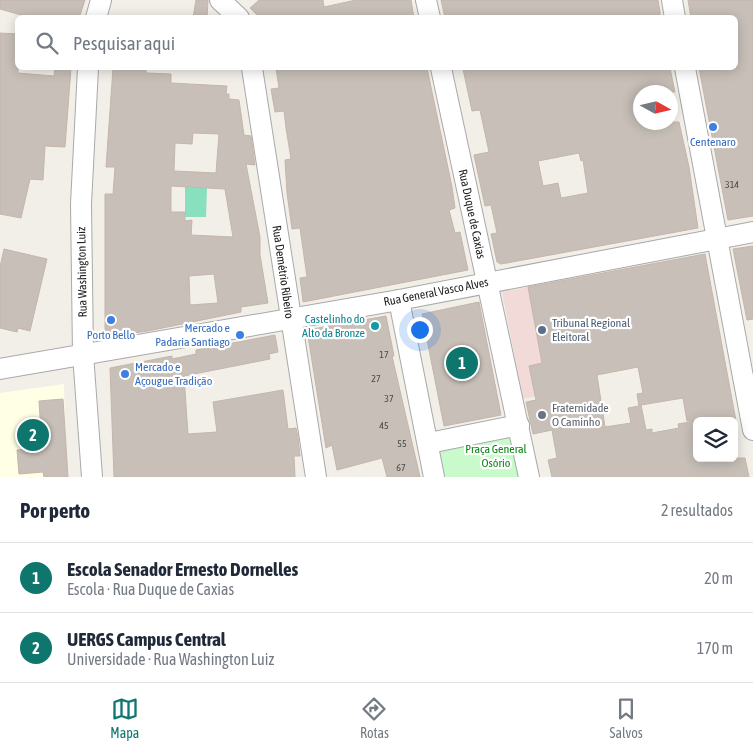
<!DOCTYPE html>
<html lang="pt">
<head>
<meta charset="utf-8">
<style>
  :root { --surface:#fff; --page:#f6f6f7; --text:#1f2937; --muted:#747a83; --line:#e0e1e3; --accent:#0f766e }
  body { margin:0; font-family:"Asap Condensed",sans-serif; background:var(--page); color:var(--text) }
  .controls { position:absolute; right:15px; bottom:15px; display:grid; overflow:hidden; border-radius:8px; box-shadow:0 2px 12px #0003 }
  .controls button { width:45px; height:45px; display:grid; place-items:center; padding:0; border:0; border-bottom:1px solid var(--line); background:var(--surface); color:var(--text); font:25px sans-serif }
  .compass { position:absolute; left:633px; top:85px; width:45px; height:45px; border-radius:50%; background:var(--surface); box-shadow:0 2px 12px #0003; rotate:98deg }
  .you { position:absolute; left:419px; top:329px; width:18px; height:18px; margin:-12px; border:4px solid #fff; border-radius:50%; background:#1a73e8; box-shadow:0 0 0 8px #1a73e833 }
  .badge { display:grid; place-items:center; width:32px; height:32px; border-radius:50%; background:var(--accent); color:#fff; font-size:16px; font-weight:700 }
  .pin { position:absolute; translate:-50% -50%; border:2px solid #fff; box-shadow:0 1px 5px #0006 }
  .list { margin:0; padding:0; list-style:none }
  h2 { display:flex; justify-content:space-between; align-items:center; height:65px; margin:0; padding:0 20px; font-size:21px }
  h2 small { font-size:16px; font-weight:400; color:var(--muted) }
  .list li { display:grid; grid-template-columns:32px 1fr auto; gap:15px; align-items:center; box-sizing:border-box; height:70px; padding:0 20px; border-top:1px solid var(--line) }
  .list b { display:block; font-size:19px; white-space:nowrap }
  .list p { margin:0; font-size:16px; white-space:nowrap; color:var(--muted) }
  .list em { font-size:16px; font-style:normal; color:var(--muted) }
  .icon { flex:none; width:28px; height:28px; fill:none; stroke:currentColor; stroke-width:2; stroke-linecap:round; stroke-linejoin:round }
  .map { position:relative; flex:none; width:753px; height:477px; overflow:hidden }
  .search { position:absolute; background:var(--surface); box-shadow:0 2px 12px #0003; left:15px; right:15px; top:15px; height:55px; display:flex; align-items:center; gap:12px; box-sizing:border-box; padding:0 18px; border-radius:8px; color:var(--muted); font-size:19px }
  .sheet { height:205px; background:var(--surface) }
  nav { display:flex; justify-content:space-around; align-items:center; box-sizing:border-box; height:70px; border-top:1px solid var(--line); background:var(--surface); font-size:14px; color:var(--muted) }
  nav a { display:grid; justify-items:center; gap:2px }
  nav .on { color:var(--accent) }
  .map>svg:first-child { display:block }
  .commercial { fill:#f2dad9 }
  .education { fill:#ffffe5 }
  .park { fill:#c8facc }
  .pitch { fill:#88e0be }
  .building { fill:#c7bfb8; stroke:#c4b6ab; fill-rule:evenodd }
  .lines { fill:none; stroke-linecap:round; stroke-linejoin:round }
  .minor-casing { stroke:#a9a9a9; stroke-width:22 }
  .minor { stroke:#fff; stroke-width:20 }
  .shop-dot { fill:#3f7fe0; stroke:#fff; stroke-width:2 }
  .culture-dot { fill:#0f9aa8; stroke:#fff; stroke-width:2 }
  .service-dot { fill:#5c6f8a; stroke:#fff; stroke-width:2 }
  .worship-dot { fill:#6b7280; stroke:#fff; stroke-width:2 }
  .labels { text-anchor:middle; stroke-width:4.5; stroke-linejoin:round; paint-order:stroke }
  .number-label { font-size:10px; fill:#4b4948 }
  .shop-label { font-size:12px; fill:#366cbe; stroke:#fff }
  .street-label { font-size:12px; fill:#222; stroke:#fff }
  .culture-label { font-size:12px; fill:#0d838f; stroke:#fff; text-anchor:end }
  .service-label { font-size:12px; fill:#4e5e75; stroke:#fff; text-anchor:start }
  .worship-label { font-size:12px; fill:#5b616d; stroke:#fff; text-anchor:start }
  .park-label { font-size:12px; fill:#0c8416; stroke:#fff }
</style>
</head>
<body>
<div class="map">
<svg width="753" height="477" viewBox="0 0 753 477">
  <rect width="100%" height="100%" fill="#f2efe9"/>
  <!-- commercial -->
  <polygon class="commercial" points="565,280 585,387 523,399 502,292"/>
  <!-- education -->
  <polygon class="education" points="64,384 66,477 0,477 0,393"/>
  <!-- park -->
  <polygon class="park" points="513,430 522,477 441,477 435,448"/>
  <!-- pitch -->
  <polygon class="pitch" points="185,187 207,188 206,217 185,217"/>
  <!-- building -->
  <g class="building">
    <polygon points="0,0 85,0 79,18 32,18 0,9"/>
    <polygon points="196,0 208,0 207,18 193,18"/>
    <polygon points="259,0 323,0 324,7 356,0 411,0 414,18 260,18 250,8"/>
    <polygon points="441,0 658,0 660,12 660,18 445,18"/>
    <polygon points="688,0 753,0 753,216 728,220 699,68 736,68 736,18 691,18"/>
    <polygon points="0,33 18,34 18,73 54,76 55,68 71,68 65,147 45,146 43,180 30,179 21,218 0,214"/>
    <path d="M113 68H146V73L171 74V83L227 86 226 94H229V99L239 100 244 135 251 136 255 165 246 164 260 237V255L268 303 241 307V312L148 331 105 337V194H113L115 167H106ZM193 133 219 134 216 173 174 171 175 143 192 144ZM171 186 225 189 233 237 191 235 192 220 185 221V212H171ZM214 274 218 303 190 305 189 276Z"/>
    <polygon points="276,68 427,68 452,187 455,208 449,210 455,233 460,232 468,270 303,302 300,278 307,277 300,228 292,229 287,193 285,160 291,159 286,128 284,111 275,112 271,89 279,88"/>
    <path d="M470 68H670L675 92H640V122H679L689 167 698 228 501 264 497 262 491 234 497 233 491 205 485 206 474 155 489 152 480 110 472 111 463 69ZM579 153 581 161 583 160 588 193 561 198 558 183 543 186 538 161Z"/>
    <polygon points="753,246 753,319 747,320 733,249"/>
    <polygon points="4,249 47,259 30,331 18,328 17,332 0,328 0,267"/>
    <path d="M705 254 736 421H697V458H745L749 477H552L548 460 557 458 552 430 533 434 526 402 536 400 529 366 542 363 528 287ZM638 367 643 393 637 394 639 406 628 408 631 423 605 427 597 375ZM683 398 687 421H696L678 424 679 428 652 433V429L646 430 641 405Z"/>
    <polygon points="479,302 501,415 444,426 422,314"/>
    <polygon points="386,316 394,356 392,356 420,477 387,477 382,458 337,470 332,445 326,448 307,330"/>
    <polygon points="275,335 278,352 269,354 270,359 184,376 188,434 217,432 213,402 283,390 288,429 296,428 298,438 300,456 294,456 295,477 114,477 110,368 172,356 172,359 196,354 196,350"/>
    <polygon points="63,399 68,477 44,477 43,472 19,474 17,450 42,448 39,401"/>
  </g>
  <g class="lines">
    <defs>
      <g id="minor">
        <polyline points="220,0 239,18"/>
        <polyline points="426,0 430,18"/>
        <polyline points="672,0 675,18"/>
        <polyline points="96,18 101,0"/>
        <polyline points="88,68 81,204 83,354 92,477"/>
        <polyline points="252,68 316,477"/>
        <polyline points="441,68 529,477"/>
        <polyline points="685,68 753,430"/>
        <polyline points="399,300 434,477"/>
        <polyline points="0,369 399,300 753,232"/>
        <polyline points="429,443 519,425"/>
      </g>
    </defs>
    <!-- minor casing -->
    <use href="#minor" class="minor-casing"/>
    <!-- minor -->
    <use href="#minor" class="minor"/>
  </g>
  <!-- markers -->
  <g class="shop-dot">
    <circle cx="713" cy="127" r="5"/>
    <circle cx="111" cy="320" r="5"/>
    <circle cx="240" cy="335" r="5"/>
    <circle cx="125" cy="374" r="5"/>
  </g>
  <circle class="culture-dot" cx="375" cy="326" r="5"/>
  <circle class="service-dot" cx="542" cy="330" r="5"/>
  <circle class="worship-dot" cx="542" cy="415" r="5"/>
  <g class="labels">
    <!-- number labels -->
    <g class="number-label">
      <text x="732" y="188">314</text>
      <text x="384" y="358">17</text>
      <text x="376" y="382">27</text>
      <text x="389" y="402">37</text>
      <text x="384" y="429">45</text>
      <text x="402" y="447">55</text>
      <text x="401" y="471">67</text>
    </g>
    <!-- shop labels -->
    <g class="shop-label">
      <text x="713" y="146">Centenaro</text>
      <text x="230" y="332" text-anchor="end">Mercado e<tspan x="230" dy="14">Padaria Santiago</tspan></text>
      <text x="111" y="339">Porto Bello</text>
      <text x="135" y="371" text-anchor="start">Mercado e<tspan x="135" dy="14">Açougue Tradição</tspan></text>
    </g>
    <!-- street labels -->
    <g class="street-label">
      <text transform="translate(472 214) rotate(78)" y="4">Rua Duque de Caxias</text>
      <text transform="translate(82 272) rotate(-91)" y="4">Rua Washington Luiz</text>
      <text transform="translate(283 272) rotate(82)" y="4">Rua Demétrio Ribeiro</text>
      <text transform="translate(436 292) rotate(-11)" y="4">Rua General Vasco Alves</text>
    </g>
    <!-- culture labels -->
    <g class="culture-label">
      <text x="365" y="323">Castelinho do<tspan x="365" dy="14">Alto da Bronze</tspan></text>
    </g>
    <!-- service labels -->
    <g class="service-label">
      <text x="552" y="327">Tribunal Regional<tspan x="552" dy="14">Eleitoral</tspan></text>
    </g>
    <!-- worship labels -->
    <g class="worship-label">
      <text x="552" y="412">Fraternidade<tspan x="552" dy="14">O Caminho</tspan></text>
    </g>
    <!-- park labels -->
    <g class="park-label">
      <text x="496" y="453">Praça General<tspan x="496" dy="14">Osório</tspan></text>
    </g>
  </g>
</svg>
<div class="controls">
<button><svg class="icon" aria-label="layers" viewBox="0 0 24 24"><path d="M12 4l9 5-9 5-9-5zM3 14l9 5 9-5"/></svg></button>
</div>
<svg class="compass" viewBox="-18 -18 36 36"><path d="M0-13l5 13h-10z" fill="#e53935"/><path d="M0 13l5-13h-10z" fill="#747a83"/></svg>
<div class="you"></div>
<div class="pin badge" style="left:462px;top:363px">1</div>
<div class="pin badge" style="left:33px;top:435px">2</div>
<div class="search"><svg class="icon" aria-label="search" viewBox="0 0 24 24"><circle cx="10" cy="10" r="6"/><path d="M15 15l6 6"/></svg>Pesquisar aqui</div>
</div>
<section class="sheet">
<h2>Por perto<small>2 resultados</small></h2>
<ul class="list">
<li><span class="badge">1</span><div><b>Escola Senador Ernesto Dornelles</b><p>Escola · Rua Duque de Caxias</p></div><em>20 m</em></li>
<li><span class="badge">2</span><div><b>UERGS Campus Central</b><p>Universidade · Rua Washington Luiz</p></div><em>170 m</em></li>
</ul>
</section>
<nav>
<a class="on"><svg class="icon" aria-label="map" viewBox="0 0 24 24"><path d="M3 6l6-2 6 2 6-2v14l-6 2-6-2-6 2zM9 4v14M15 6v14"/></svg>Mapa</a>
<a><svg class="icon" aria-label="directions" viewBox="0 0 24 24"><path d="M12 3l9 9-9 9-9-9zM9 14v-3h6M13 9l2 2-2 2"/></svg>Rotas</a>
<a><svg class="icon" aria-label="saved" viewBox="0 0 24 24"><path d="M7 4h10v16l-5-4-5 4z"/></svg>Salvos</a>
</nav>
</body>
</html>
